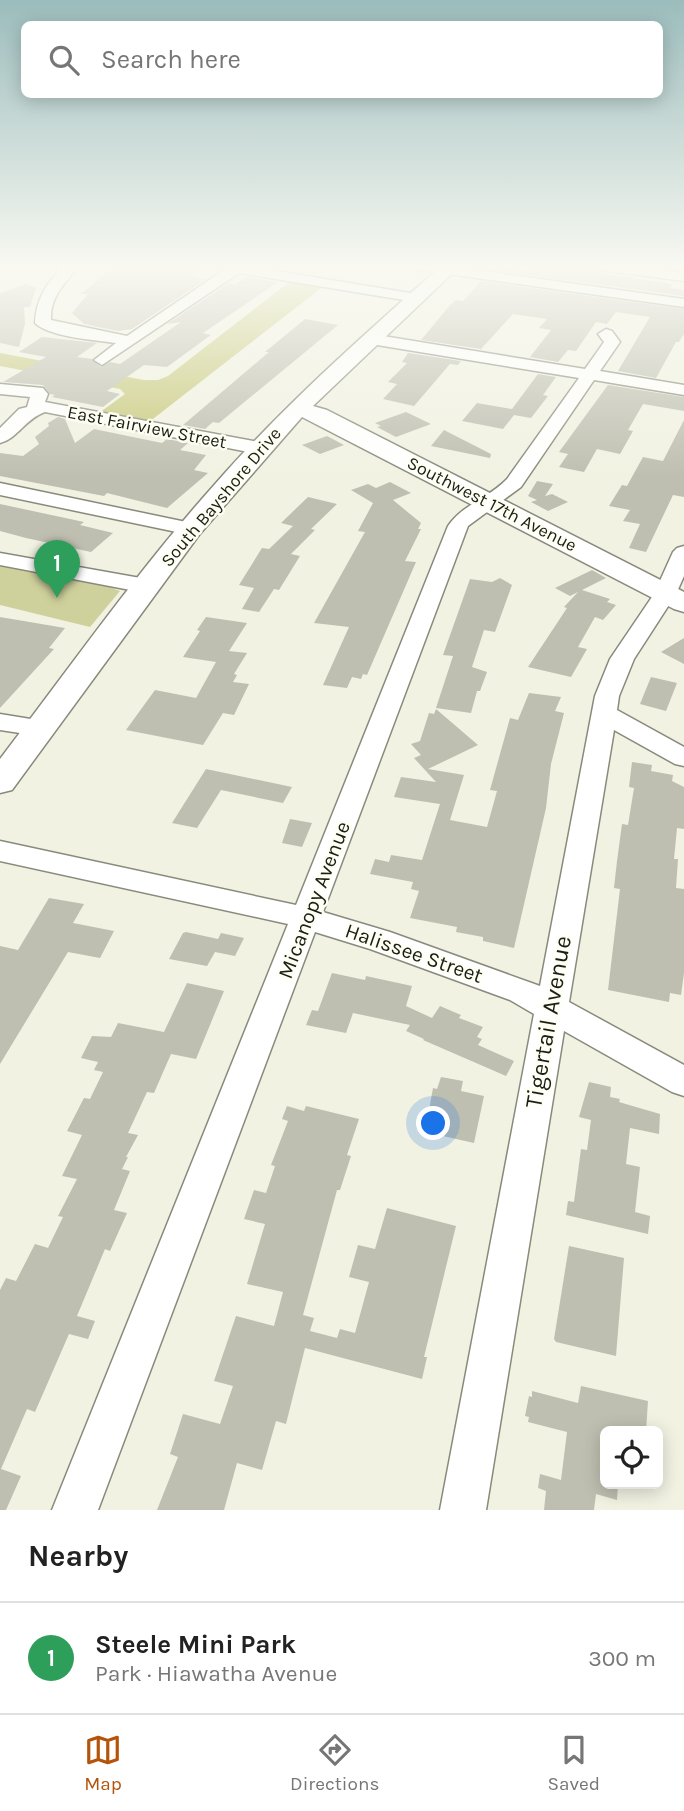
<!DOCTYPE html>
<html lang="en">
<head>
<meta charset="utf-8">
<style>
  :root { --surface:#fff; --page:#f6f6f6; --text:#222; --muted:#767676; --line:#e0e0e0; --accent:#b45309 }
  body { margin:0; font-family:Karla,sans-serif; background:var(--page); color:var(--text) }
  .controls { position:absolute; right:21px; bottom:21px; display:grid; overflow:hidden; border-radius:10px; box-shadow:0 4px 18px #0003 }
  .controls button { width:63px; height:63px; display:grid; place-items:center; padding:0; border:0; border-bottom:2px solid var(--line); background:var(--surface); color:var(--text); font:35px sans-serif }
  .you { position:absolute; left:434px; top:1124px; width:24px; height:24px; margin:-18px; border:5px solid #fff; border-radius:50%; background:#1a73e8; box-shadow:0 0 0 10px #1a73e833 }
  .badge { display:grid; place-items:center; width:46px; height:46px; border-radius:50%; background:var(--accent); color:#fff; font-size:23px; font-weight:700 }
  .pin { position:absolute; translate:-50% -58px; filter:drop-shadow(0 2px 4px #0008) }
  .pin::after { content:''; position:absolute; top:37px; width:24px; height:21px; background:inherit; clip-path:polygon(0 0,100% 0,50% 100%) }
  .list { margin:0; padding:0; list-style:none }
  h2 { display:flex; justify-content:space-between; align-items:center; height:91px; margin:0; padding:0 28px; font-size:30px }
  h2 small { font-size:23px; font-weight:400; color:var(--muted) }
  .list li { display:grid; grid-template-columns:46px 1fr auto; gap:21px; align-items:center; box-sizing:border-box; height:112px; padding:0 28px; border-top:2px solid var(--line) }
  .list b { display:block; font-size:26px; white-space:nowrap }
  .list p { margin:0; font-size:23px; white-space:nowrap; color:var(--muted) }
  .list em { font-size:23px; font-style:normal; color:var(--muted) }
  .icon { flex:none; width:38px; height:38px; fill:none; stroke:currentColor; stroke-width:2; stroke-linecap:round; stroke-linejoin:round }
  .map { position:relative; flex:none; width:684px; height:1510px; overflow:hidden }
  .search { position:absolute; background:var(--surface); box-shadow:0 4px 18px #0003; left:21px; right:21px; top:21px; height:77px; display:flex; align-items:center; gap:18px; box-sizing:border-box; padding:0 24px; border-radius:10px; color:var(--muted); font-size:26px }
  .sheet { height:203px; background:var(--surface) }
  nav { display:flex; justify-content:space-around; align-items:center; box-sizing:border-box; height:98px; border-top:2px solid var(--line); background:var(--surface); font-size:19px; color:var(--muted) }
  nav a { display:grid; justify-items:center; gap:4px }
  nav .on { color:var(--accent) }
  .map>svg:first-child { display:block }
  .green { fill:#cfd19c }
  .water { fill:#c7c97b }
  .building { fill:#bebfb0 }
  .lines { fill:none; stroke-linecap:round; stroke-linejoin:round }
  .minor-casing { stroke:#898a7c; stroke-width:3 }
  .major-casing { stroke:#898a7c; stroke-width:3 }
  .minor { fill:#fff; fill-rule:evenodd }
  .major { fill:#fff; fill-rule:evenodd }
  .labels { text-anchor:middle; stroke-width:5; stroke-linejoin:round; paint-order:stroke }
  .far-street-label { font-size:18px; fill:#1d1d17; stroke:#fefff3 }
  .street-label { font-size:21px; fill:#1d1d17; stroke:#fefff3 }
  .near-street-label { font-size:24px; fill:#1d1d17; stroke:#fefff3 }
</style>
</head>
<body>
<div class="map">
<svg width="684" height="1510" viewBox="0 0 684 1510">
  <rect width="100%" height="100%" fill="#f1f2e2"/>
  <!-- green -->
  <polygon class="green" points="0,565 110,587 120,591 90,627 0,605"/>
  <!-- water -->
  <polygon class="water" points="292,280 325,285 149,422 99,413 125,394 120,389 0,366 0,353 144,380 158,380 168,376"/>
  <!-- building -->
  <g class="building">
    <polygon points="114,266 167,268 201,266 196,269 202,270 192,276 205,280 132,329 118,331 84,324 72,313 88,294 81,294"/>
    <polygon points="495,266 529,270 541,266 592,266 601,273 672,284 671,288 684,290 684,296 492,270"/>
    <polygon points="246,277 278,282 203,333 211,335 167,367 144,365 107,391 120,394 103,407 52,397 55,395 50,394 43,385 3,382 46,357 19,352 42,337 97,343 77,357 92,359 101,367 110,362 120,364 181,322 167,324 229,283 236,284"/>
    <polygon points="481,281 684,309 684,334 679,342 676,342 656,378 618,371 650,317 616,312 607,324 596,322 576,351 568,350 558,362 530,357 551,330 539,328 547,319 513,314 481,349 421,340 450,305 456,300 463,301"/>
    <polygon points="26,284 36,288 30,307 24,307 25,324 19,347 0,343 0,293"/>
    <polygon points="305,319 338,325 219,423 213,422 205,429 183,425 269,352 265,352"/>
    <polygon points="408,353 461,361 458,365 450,364 414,406 383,399 397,384 388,382 407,363 402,362"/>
    <polygon points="538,374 556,377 543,395 548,396 531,418 514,415 503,429 462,421 477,403 512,409"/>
    <polygon points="608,385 684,397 684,411 643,404 628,430 633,431 620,454 597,449 584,472 559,467 568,454 559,452"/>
    <polygon points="406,412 431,424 396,437 377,427 381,426 375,423"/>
    <polygon points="58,417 65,419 75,443 94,429 162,443 167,439 188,443 180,450 206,455 194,470 208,473 167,508 107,493 104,496 0,476 0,453 23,456 39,444 35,437 49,426 48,423"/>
    <polygon points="684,420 684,497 673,495 646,552 629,548 640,524 623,521 630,510 609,506 622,485 627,486 643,457 663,461"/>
    <polygon points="444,430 491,454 490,458 431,446"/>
    <polygon points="327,436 344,445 320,454 302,445"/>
    <polygon points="537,481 553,484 545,496 552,494 568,502 548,511 531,502 537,500 528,496"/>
    <polygon points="390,482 411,493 393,500 421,523 418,529 421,529 405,561 416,562 367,675 363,674 361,679 352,677 347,688 323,685 349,627 314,623 365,532 358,531 373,503 351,490 368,484 376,488"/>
    <polygon points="308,497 337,504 311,529 315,530 291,554 300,556 279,590 274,589 259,612 242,609 254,588 239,585 262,548 269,549 293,526 281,523"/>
    <polygon points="0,504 84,522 80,525 113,533 91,552 26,538 0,531"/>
    <polygon points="592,570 606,578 582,590 610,599 607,602 616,605 603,620 595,617 578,647 587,649 571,677 528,667 567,608 564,607 578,592 570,596 555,588"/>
    <polygon points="500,578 512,585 495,632 484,630 472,667 487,672 480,691 477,691 471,713 436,708 453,656 443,655 470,579 492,582"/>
    <polygon points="0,617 65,628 49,648 54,649 0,708"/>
    <polygon points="206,617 247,623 229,651 247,653 234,674 237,675 233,682 249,684 234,715 223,713 203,745 126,730 155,690 196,698 216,662 183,657 200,631 197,630"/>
    <polygon points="684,638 684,664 661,652"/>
    <polygon points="651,677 677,683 666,711 640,704"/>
    <polygon points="529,693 561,697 555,711 564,713 551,764 546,808 514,948 483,941 483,937 456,932 457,927 410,918 419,891 411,889 413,882 370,874 375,859 389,862 391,855 422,860 440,804 394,797 401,777 436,782 414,758 421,755 411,744 420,741 429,713 434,714 436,709 478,745 428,769 464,775 450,820 487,827 497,791 490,790 510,718 518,720"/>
    <polygon points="632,762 652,765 651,771 673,775 672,781 684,787 684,829 677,828 674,859 678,859 676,888 684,889 684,973 681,995 670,993 669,1002 608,990 620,889 614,888 617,861 622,824 628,825 634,788 629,787"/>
    <polygon points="206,769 292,787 283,803 221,790 197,828 172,823"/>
    <polygon points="290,819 312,823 302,847 282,843"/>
    <polygon points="49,898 84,904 73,923 114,931 100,958 68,952 0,1064 0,946 18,950"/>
    <polygon points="186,932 218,939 221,933 244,938 235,956 215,952 207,966 169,959 183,933"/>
    <polygon points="332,973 365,980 366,976 412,986 406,1006 432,1018 440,1006 461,1015 459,1018 483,1027 477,1037 482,1039 478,1045 514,1061 506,1076 423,1040 424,1039 406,1031 410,1025 353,1013 346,1033 306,1025 312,1010 318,1011"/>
    <polygon points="187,983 224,991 196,1059 171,1054 154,1093 147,1092 128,1133 138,1135 126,1157 128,1157 122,1169 130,1171 114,1210 127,1213 110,1251 105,1249 77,1316 95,1321 88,1339 69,1334 35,1412 27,1409 1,1469 21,1476 6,1510 0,1510 0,1290 6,1278 16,1281 35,1244 48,1248 63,1217 58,1216 77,1179 62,1176 82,1135 67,1131 84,1098 90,1099 103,1072 94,1070 98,1062 81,1058 92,1036 111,1037 118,1023 164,1032"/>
    <polygon points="441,1077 463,1081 461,1091 484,1096 474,1143 425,1132 433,1088 437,1089"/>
    <polygon points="589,1082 611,1087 610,1097 620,1099 619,1102 660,1114 659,1134 630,1128 626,1164 640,1167 635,1212 650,1216 648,1234 566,1215 568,1201 574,1202 581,1149 587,1150 591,1120 579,1117"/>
    <polygon points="287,1106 304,1111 306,1106 359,1119 347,1155 351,1156 340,1190 337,1190 303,1315 314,1318 310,1331 337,1338 340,1329 355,1333 369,1282 349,1277 358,1245 375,1249 387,1208 456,1226 424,1357 427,1357 422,1379 305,1348 286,1424 276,1421 262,1470 237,1463 224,1510 157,1510 178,1457 170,1454 183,1414 220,1424 233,1386 214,1381 236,1316 274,1326 283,1292 247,1284 265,1224 244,1219 254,1190 266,1193 275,1166 271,1165 288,1121 282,1119"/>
    <polygon points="569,1246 624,1258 616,1356 556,1342 554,1339"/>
    <polygon points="581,1386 648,1401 646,1431 605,1431 605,1484 618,1484 617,1500 596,1494 594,1510 544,1510 546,1491 538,1488 540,1474 561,1480 567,1432 528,1422 529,1417 525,1416 529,1396 532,1397 532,1391 578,1403"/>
  </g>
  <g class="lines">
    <defs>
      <g id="minor">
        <path d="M64 266H79C65 284 50 296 51 320L127 336 224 270 216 266H247L416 294 423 298 416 302 239 273 102 365 94 360 116 343C95 340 49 337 35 323 36 299 47 282 64 266Z"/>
        <polygon points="412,266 447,266 684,299 684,307 419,270"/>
        <polygon points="594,266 631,266 684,273 684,281 601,270"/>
        <path d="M606 329 612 331 620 342 600 371 684 385V395L594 380 521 487 468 526 323 912 390 932 540 986 595 696 610 659 654 594 673 552 677 548 684 546V576L676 594 634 659 619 696 617 710 684 747V766L675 764 614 730 569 1002 684 1065V1096L672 1092 564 1031 486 1510H440L534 1014 510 1000 370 949 315 932 98 1510H52L288 924 0 861V841L296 905 448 526C463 504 489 498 507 479L579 378 371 344 363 339 371 334 585 369 604 342 598 334Z"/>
        <path d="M0 384 43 388 48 394 45 402 259 442 268 448 259 454 45 412C25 419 17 439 0 443V428L19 409 27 407 30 397 0 394Z"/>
        <polygon points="0,483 191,523 198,525 201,529 198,533 191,535 0,495"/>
        <polygon points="0,553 146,579 154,581 157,586 154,591 146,593 0,565"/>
        <polygon points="0,714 49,722 53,728 49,734 40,736 0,730"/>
      </g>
      <path id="major" d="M441 266H460L313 406 327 410 684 592V612L674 609 302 417 199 535 12 790 0 793V759C71 666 138 570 216 483 285 404 363 336 441 266Z"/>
    </defs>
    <!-- minor casing -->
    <use href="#minor" class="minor-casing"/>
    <!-- major casing -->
    <use href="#major" class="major-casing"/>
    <!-- minor -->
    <use href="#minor" class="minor"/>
    <!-- major -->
    <use href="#major" class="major"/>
  </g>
  <!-- sky -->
  <linearGradient id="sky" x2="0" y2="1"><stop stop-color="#9bbcbc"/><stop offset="0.56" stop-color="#f9f9f2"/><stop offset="1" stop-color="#f9f9f2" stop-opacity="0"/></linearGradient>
  <rect width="684" height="477" fill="url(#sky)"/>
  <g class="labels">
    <!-- far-street labels -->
    <g class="far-street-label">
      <text transform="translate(147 427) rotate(11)" y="6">East Fairview Street</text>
      <text transform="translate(221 497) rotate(-50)" y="6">South Bayshore Drive</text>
      <text transform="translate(492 504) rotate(27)" y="6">Southwest 17th Avenue</text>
    </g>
    <!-- street labels -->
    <g class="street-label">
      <text transform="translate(314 900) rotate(-69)" y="7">Micanopy Avenue</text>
      <text transform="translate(414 953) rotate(19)" y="7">Halissee Street</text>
    </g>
    <!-- near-street labels -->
    <g class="near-street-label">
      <text transform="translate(548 1022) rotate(-80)" y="8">Tigertail Avenue</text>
    </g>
  </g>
</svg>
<div class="controls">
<button><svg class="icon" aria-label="locate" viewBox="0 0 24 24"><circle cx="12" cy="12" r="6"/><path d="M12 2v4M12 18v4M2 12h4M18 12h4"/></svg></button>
</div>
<div class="you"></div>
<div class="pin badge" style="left:57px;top:598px;background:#2e9e5b">1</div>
<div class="search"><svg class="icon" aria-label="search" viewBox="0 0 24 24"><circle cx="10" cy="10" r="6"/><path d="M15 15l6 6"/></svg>Search here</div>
</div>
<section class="sheet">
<h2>Nearby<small></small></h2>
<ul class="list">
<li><span class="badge" style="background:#2e9e5b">1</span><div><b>Steele Mini Park</b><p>Park · Hiawatha Avenue</p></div><em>300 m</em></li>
</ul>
</section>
<nav>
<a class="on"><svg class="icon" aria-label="map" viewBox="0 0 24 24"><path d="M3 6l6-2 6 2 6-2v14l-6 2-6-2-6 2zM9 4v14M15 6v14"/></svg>Map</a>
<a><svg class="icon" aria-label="directions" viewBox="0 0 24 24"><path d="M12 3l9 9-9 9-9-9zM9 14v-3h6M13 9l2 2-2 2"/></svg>Directions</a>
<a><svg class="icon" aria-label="saved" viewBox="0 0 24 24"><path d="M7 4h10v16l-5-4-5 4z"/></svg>Saved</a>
</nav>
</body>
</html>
